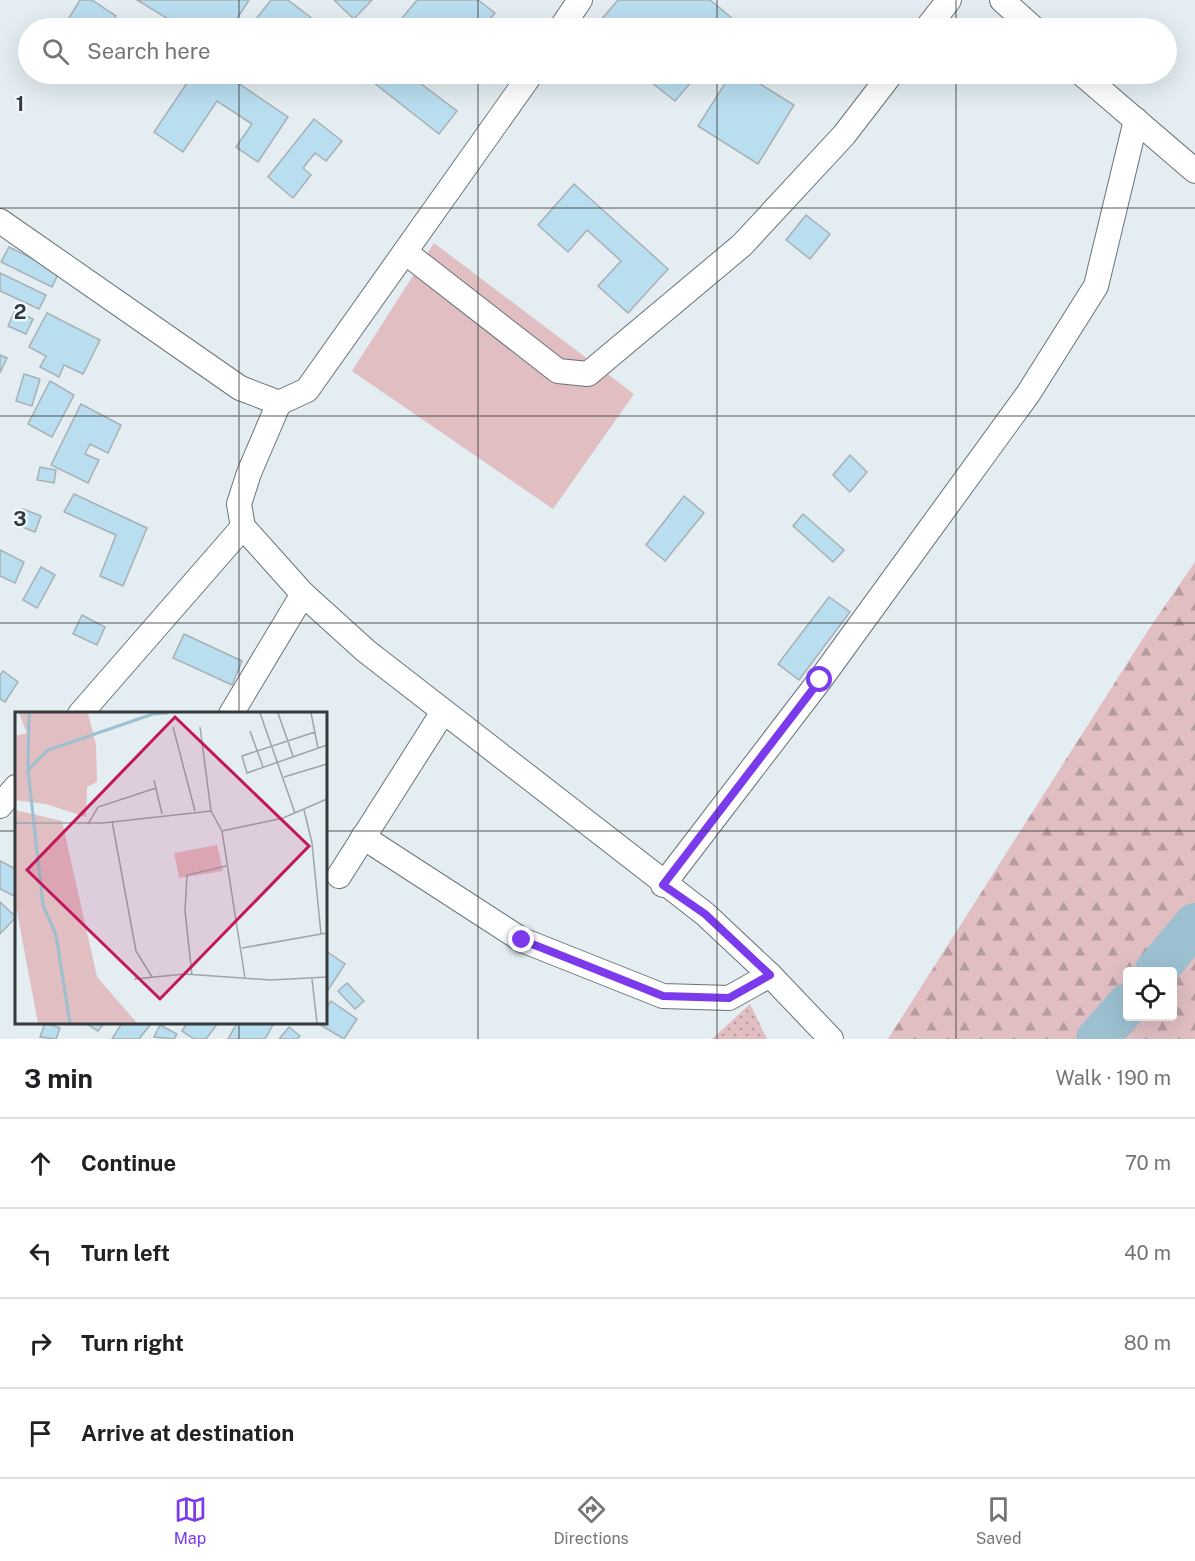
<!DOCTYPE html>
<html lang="en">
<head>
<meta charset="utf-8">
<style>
  :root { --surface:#fff; --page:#f6f6f6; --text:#202124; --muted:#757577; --line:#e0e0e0; --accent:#7c3aed }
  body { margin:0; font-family:"Public Sans",sans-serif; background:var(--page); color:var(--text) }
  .controls { position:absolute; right:18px; bottom:18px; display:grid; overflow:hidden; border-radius:6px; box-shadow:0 6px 24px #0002 }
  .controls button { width:54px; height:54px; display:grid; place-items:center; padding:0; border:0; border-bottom:2px solid var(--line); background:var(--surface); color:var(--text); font:30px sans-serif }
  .stop { position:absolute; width:18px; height:18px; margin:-14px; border:4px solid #7c3aed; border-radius:50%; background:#fff }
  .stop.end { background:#7c3aed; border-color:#fff; box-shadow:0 2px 6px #0008 }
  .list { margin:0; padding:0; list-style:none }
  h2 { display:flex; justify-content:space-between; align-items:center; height:78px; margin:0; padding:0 24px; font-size:26px }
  h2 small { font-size:20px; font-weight:400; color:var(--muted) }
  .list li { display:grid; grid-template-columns:39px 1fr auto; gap:18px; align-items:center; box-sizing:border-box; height:90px; padding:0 24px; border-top:2px solid var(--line) }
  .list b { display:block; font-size:22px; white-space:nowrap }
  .list em { font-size:20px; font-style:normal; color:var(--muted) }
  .icon { flex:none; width:33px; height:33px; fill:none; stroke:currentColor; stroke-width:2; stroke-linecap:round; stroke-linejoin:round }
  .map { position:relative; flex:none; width:1195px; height:1039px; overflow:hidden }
  .search { position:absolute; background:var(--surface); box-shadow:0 6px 24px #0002; left:18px; right:18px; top:18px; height:66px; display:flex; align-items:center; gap:15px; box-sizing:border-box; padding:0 21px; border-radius:33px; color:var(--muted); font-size:22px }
  .sheet { height:438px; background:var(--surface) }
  nav { display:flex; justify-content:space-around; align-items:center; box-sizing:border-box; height:84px; border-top:2px solid var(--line); background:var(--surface); font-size:16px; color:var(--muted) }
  nav a { display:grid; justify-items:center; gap:3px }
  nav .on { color:var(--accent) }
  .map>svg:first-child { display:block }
  .grass { fill:url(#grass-dots) }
  .forest { fill:url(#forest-firs); fill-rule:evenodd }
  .pitch { fill:#e0bec2 }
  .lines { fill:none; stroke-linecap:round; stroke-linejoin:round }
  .river { stroke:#9cc0d0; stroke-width:42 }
  .building { fill:#b9deef; stroke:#a7b0b4; stroke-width:1.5 }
  .minor-casing { stroke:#6a7377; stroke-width:26 }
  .minor { stroke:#fff; stroke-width:24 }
  .route { stroke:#7c3aed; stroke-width:8 }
  .grid { fill:none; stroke:#35393b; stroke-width:1.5; stroke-opacity:0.55 }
  .inset-river { fill:none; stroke:#9cc0d0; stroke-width:3 }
  .inset-road { fill:none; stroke:#9da5a9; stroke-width:1.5 }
  .view { fill:#c2185b; fill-opacity:0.15; stroke:#c2185b; stroke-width:3 }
  .inset-edge { fill:none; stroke:#35393b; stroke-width:3 }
  .grid-label { font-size:20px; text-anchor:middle; font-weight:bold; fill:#35393b; stroke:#f0faff; stroke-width:4.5; stroke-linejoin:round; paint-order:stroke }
</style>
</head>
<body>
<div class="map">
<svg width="1195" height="1039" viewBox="0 0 1195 1039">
  <defs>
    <pattern id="grass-dots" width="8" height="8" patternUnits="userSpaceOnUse" patternTransform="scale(1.5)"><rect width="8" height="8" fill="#e0bec2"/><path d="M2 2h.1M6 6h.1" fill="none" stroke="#b69b9f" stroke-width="1.8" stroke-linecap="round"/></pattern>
    <pattern id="forest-firs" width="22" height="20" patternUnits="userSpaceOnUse" patternTransform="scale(1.5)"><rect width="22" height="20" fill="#e0bec2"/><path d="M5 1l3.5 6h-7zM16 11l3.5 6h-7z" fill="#b69b9f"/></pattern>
  </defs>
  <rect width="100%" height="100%" fill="#e3edf2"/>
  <!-- grass -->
  <polygon class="grass" points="750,1004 767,1039 712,1039"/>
  <!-- forest -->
  <path class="forest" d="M1195 562V1039H888L1149 629ZM1128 972H1172V1017H1128Z"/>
  <!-- pitch -->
  <polygon class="pitch" points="434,243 634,394 553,509 352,371"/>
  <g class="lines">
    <!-- river -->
    <g class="river">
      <polyline points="1155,972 1195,924"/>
      <polyline points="1097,1039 1128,1004"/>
    </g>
  </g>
  <!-- building -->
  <g class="building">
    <polygon points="80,0 92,0 116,16 108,28 79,28 67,21"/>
    <polygon points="137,0 249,0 231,28 183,28"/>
    <polygon points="271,0 288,0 322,26 320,28 249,28"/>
    <polygon points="334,0 372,0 354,19"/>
    <polygon points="417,0 478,0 495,13 482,28 394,28"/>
    <polygon points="618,0 710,0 739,24 735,28 594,28"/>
    <polygon points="193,74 225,74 288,117 258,162 236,147 252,124 217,101 183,152 154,132"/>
    <polygon points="366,74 408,74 457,111 439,134 364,75"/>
    <polygon points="641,74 698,74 675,101"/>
    <polygon points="731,74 744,74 794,105 758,164 698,126"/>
    <polygon points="314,119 342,141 326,161 315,153 303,168 311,175 293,198 268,177"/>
    <polygon points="574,184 668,269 628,313 598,286 621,261 587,230 568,252 538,225"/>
    <polygon points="806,215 830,234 810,259 786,240"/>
    <polygon points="9,247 59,272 52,287 1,262"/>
    <polygon points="0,273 46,295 39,309 0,291"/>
    <polygon points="15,310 33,319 26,334 8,326"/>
    <polygon points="47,313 100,340 83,374 64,365 59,377 40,367 46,356 29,347"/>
    <polygon points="0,355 7,358 0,373"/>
    <polygon points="24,374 40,379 32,406 16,401"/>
    <polygon points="50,381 74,395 52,437 28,424"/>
    <polygon points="81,404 121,425 108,453 90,444 85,454 99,460 88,483 51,465"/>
    <polygon points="850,455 867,472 850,492 833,475"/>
    <polygon points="40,467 56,470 54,483 37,480"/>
    <polygon points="74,494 147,528 123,586 100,576 116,535 64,512"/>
    <polygon points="684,496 704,513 665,561 646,545"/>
    <polygon points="23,509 41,516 35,532 17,525"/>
    <polygon points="803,514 844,550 833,562 793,526"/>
    <polygon points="0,550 24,562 15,583 0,576"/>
    <polygon points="41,567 55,575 37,608 23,600"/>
    <polygon points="829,597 850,612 799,680 778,664"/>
    <polygon points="82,615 105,627 97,645 73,634"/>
    <polygon points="184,634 242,661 232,685 173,658"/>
    <polygon points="3,671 18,682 5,702 0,699 0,675"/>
    <polygon points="0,861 16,869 16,897 0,889"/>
    <polygon points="0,902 16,917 0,934"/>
    <polygon points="326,951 345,964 326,993"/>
    <polygon points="347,983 364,1001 355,1009 338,991"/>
    <polygon points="331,1001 357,1019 344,1039 317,1023 326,1023 326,1009"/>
    <polygon points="45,1023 60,1028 56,1039 40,1037"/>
    <polygon points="85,1023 104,1023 98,1031"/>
    <polygon points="122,1023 149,1023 151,1024 139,1039 112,1039"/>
    <polygon points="187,1023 218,1023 206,1039 194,1039 182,1031"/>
    <polygon points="237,1023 274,1023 265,1039 228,1039"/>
    <polygon points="160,1025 177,1034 174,1039 154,1037"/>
    <polygon points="289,1027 300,1036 297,1039 279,1039"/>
  </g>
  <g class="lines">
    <defs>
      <g id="minor">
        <polyline points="1002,0 1033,28"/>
        <polyline points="561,28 580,0"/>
        <polyline points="927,28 949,0"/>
        <polyline points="1082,74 1195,171"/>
        <polyline points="0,221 240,388 279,403 307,390 531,74"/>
        <polyline points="405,252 558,371 588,374 742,245 844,135 891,74"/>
        <polyline points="279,403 249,473 239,504 243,527 303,594 366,651 705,914 770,975 831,1039"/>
        <polyline points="80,714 243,527"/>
        <polyline points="231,714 303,594"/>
        <polyline points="0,806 16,787"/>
        <polyline points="363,837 522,940 663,996 729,998 770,975"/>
        <polyline points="339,876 443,712"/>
        <polyline points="663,885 820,680 1028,394 1096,286 1136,120"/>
      </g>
    </defs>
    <!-- minor casing -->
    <use href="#minor" class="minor-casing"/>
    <!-- minor -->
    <use href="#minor" class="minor"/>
  </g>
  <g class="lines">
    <!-- route -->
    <polyline class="route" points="522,940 663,996 729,998 770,975 705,914 663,885 820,680"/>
  </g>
  <!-- grid -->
  <path class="grid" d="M239 0V28M478 0V28M717 0V28M956 0V28M239 74V714M478 74V1039M717 74V1039M956 74V1039M0 208H1195M0 416H1195M0 623H1195M0 831H16M326 831H1195M239 1023V1039"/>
  <!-- overview -->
  <g transform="translate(15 712)">
    <rect width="312" height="312" fill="#e3edf2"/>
    <path d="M4 1H73L81 33 82 70 72 75 71 105 31 92 0 88V24L12 21Z" fill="#e0bec2"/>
    <path d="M0 98 47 109 82 265 122 311H23L0 189Z" fill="#e0bec2"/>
    <path d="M202 133 208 159 164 166 159 141Z" fill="#e0bec2"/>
    <path class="inset-river" d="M14 1 13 58 28 193 41 223 55 311M13 58 33 38 138 2 153 1"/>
    <path class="inset-road" d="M245 1 280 101M263 1 278 44M296 1 303 36M158 15 180 99M185 15 196 99M235 19 248 55M300 20 227 44 232 61 312 33M269 65 312 52M139 68 147 102M289 98 297 131 306 222M97 109 121 239 137 265M0 111H88L196 99 207 119M73 112 83 95 141 76M227 236 312 221M177 263 170 199 172 163 211 154M230 266 207 119 268 106 312 87M119 267 170 262 256 268 312 265M297 267 302 311"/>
    <path class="view" d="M160 5 294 134 145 287 12 158Z"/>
    <rect width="312" height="312" class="inset-edge"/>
  </g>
  <g class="grid-label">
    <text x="20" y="111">1</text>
    <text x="20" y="319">2</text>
    <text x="20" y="526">3</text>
  </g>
</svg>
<div class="controls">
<button><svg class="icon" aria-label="locate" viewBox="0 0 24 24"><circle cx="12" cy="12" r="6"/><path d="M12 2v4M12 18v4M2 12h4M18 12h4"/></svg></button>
</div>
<div class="stop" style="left:820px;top:680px"></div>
<div class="stop end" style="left:522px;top:940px"></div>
<div class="search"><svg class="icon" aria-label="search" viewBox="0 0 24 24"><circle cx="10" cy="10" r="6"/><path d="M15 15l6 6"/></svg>Search here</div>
</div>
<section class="sheet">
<h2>3 min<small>Walk · 190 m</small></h2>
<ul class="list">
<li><svg class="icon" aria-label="ahead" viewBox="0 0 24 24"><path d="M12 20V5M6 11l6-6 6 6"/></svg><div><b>Continue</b></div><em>70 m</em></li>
<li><svg class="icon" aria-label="left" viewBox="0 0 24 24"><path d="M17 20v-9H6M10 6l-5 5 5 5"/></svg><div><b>Turn left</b></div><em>40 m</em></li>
<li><svg class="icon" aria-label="right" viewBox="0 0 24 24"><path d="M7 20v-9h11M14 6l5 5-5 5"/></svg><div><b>Turn right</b></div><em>80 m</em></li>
<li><svg class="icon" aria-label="arrive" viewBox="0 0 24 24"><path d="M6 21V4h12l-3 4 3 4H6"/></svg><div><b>Arrive at destination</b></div></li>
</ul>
</section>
<nav>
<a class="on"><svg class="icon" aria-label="map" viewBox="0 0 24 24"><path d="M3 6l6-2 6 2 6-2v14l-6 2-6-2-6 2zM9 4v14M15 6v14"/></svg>Map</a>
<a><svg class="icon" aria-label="directions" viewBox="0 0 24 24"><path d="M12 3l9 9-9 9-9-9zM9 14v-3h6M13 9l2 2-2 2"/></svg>Directions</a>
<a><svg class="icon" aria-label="saved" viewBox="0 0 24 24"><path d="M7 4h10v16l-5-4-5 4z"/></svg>Saved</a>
</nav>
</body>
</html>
